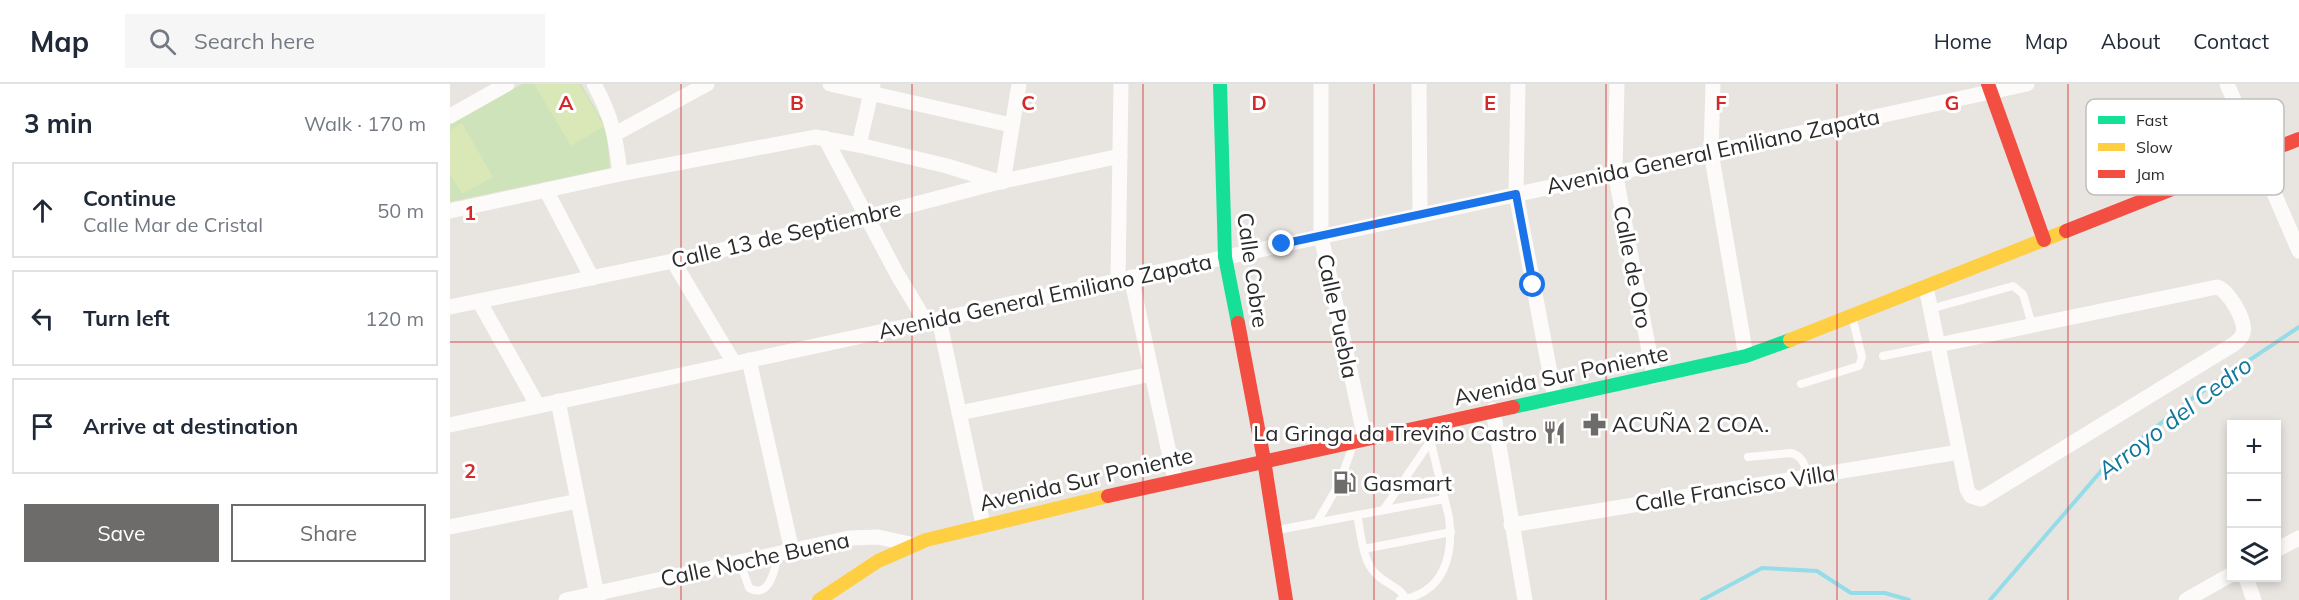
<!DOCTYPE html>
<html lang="en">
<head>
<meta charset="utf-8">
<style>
  :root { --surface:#fff; --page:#f6f6f7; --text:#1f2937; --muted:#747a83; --line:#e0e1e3; --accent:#6d6c6a }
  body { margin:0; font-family:Mulish,sans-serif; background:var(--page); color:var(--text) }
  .controls { position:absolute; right:18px; bottom:18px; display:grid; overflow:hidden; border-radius:0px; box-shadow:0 3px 9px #0003 }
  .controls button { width:54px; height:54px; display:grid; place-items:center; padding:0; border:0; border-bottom:2px solid var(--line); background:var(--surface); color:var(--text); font:30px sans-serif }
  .stop { position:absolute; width:18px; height:18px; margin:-14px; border:4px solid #1a73e8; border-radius:50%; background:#fff }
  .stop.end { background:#1a73e8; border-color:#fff; box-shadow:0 2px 6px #0008 }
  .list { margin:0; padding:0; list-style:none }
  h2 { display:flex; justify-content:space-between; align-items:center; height:78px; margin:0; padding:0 24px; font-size:26px }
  h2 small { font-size:20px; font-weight:400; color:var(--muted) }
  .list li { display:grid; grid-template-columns:39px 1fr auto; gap:18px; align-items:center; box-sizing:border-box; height:96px; margin:0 12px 12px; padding:0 12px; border:2px solid var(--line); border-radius:0px }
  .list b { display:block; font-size:22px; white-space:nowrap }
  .list p { margin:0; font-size:20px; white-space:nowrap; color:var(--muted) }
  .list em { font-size:20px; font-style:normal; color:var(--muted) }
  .actions { display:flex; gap:12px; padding:18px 24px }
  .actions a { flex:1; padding:14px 0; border:2px solid var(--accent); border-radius:0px; text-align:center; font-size:21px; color:var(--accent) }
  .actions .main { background:var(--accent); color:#fff }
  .icon { flex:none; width:33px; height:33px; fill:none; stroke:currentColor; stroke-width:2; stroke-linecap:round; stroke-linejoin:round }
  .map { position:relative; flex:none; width:1849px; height:516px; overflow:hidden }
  header { display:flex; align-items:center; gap:36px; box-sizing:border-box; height:84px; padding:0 30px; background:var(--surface); border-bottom:2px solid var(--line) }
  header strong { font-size:28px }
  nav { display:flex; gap:33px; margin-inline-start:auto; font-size:21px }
  .search { width:420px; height:54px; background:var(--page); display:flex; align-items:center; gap:15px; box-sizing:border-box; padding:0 21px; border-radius:0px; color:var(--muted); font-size:22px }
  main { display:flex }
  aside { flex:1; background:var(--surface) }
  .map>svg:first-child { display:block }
  .park { fill:#cfe3ba }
  .pitch { fill:#dae7b7 }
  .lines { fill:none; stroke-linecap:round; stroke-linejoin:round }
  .stream { stroke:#95dce9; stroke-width:4 }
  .lane { stroke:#fcfbfa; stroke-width:8 }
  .street { stroke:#fcfbfa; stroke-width:15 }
  .fast { stroke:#16e098; stroke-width:14 }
  .slow { stroke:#ffcf43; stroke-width:14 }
  .jam { stroke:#f24e42; stroke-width:14 }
  .route { stroke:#1a73e8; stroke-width:8 }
  .grid { fill:none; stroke:#d62828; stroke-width:1.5; stroke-opacity:0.55 }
  .labels { text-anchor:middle; stroke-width:6; stroke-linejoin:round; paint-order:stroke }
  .street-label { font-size:22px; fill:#2b2b2b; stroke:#fff }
  .poi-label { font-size:22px; fill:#2b2b2b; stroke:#fff; text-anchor:start }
  .water-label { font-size:24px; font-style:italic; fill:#0f789b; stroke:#fff }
  .key { fill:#fff; stroke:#bfbfbf; stroke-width:1.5 }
  .key-label { font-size:16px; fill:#2b2b2b }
  .grid-label { font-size:20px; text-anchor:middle; font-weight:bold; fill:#d62828; stroke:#fff; stroke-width:6; stroke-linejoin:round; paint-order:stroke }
</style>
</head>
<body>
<header>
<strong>Map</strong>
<div class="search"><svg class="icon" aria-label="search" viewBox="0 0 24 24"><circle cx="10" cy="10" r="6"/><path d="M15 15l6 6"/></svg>Search here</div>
<nav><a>Home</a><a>Map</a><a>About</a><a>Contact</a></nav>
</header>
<main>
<aside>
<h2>3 min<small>Walk · 170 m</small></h2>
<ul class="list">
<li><svg class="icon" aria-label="ahead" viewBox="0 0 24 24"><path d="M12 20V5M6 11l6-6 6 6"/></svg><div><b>Continue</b><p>Calle Mar de Cristal</p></div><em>50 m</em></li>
<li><svg class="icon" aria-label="left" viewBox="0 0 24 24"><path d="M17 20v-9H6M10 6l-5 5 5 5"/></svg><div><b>Turn left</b></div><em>120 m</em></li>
<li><svg class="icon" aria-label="arrive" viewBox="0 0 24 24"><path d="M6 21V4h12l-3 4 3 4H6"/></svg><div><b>Arrive at destination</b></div></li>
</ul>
<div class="actions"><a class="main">Save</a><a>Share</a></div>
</aside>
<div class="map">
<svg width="1849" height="516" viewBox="0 0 1849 516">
  <rect width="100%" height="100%" fill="#e8e4e0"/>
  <!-- park -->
  <polygon class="park" points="72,0 131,0 156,43 160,84 0,118 0,41"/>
  <!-- pitch -->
  <g class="pitch">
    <polygon points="84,0 129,0 154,42 121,62"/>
    <polygon points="12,39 43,93 12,110 0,90 0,46"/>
  </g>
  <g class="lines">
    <!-- stream -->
    <g class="stream">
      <polyline points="1252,516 1312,484 1367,487 1401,509 1435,509 1459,516"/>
      <polyline points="1540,516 1652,386 1744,313 1849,243"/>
    </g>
    <!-- lane -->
    <g class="lane">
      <polyline points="1480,225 1563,202 1573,210 1582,241"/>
      <polyline points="1433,272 1488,261"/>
      <polyline points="1351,300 1409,282 1412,273 1403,236"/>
      <path d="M1298 373 1341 369C1353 372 1355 382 1358 392"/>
      <polyline points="934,425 980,358"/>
      <path d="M907 431C911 448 912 476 925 489 935 500 949 502 957 516"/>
      <polyline points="867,438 889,400 903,361"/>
      <polyline points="827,446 994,415"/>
      <polyline points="914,465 1001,448"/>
      <path d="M290 478 299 504C320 516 326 483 327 470"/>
      <path d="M950 516C994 509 1004 472 999 433L977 343"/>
    </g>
    <!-- street -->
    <g class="street">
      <path d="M144 0C162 33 166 53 170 90"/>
      <polyline points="380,0 561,41"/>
      <polyline points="871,0 871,152 915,355"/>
      <polyline points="969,0 970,131"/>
      <polyline points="1068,0 1066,110 1105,315"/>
      <polyline points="1167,0 1165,88 1204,293"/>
      <polyline points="1263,0 1261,68 1296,272"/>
      <polyline points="1777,0 1849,167"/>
      <polyline points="0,32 57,0"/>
      <polyline points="165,50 257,0"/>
      <polyline points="375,54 447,190 476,238"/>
      <polyline points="409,61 423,0"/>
      <polyline points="553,98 569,0"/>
      <polyline points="96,106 142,194"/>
      <polyline points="0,127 170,90 365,53 409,61 497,82 549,98"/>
      <polyline points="223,177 284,279"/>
      <polyline points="681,193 725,396"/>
      <polyline points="668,196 671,0"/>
      <path d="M1476 203 1517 405 1521 412 1531 415 1784 260C1788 257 1792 253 1793 249 1797 237 1778 206 1767 203L1488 261"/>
      <polyline points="29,217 88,322"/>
      <polyline points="0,223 223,177 416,133 549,98 670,72"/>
      <polyline points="489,235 533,440"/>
      <polyline points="299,276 342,467"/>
      <polyline points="108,317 148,516"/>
      <polyline points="1043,326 1075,516"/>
      <polyline points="509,329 702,290"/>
      <polyline points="0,341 1577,0"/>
      <polyline points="1061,441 1509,368"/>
      <polyline points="0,443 128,417"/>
      <polyline points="1826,466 1849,454"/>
      <polyline points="1796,494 1804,516"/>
      <polyline points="116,516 399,454 428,453 460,460"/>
      <polyline points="1736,516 1782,490"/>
    </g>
    <!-- fast -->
    <g class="fast">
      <polyline points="770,0 775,173 788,239"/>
      <polyline points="1063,323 1296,272 1340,256"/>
    </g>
    <!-- slow -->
    <g class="slow">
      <polyline points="1340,256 1616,147"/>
      <polyline points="369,516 428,477 476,456 658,412"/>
    </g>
    <!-- jam -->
    <g class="jam">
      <polyline points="1538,0 1594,156"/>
      <polyline points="1616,147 1849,55"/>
      <polyline points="788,239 814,376 836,516"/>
      <polyline points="658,412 1063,323"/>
    </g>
  </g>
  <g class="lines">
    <!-- route -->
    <polyline class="route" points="832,160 1066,110 1083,201"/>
  </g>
  <!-- grid -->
  <path class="grid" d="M231 0V516M462 0V516M693 0V516M924 0V516M1156 0V516M1387 0V516M1618 0V516M0 258H1849"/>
  <!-- icons -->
  <defs>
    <symbol id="pharmacy-bare" viewBox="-9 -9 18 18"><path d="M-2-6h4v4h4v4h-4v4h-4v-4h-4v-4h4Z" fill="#6d6c6a" stroke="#fff" stroke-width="2.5" paint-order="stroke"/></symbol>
    <symbol id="restaurant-bare" viewBox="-9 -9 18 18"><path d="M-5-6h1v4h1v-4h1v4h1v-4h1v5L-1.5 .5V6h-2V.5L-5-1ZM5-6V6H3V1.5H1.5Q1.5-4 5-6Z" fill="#6d6c6a" stroke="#fff" stroke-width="2.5" paint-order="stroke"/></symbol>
    <symbol id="fuel-bare" viewBox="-9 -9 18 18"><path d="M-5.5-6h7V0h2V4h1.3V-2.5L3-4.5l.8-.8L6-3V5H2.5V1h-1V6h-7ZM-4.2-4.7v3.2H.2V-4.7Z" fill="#6d6c6a" stroke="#fff" stroke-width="2.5" paint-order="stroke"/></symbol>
  </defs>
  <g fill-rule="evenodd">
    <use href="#pharmacy-bare" x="1128" y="324" width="33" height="33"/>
    <use href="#restaurant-bare" x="1088" y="332" width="33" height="33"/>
    <use href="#fuel-bare" x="878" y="382" width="33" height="33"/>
  </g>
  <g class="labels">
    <!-- street labels -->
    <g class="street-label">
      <text transform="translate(1263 67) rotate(-12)" y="8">Avenida General Emiliano Zapata</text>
      <text transform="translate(336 150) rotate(-13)" y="8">Calle 13 de Septiembre</text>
      <text transform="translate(1183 183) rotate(79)" y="8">Calle de Oro</text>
      <text transform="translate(803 186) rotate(82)" y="8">Calle Cobre</text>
      <text transform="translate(595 212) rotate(-12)" y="8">Avenida General Emiliano Zapata</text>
      <text transform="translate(888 232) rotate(78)" y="8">Calle Puebla</text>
      <text transform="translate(1111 291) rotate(-12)" y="8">Avenida Sur Poniente</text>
      <text transform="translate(636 395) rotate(-13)" y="8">Avenida Sur Poniente</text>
      <text transform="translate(1285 404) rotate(-9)" y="8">Calle Francisco Villa</text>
      <text transform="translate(305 475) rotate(-12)" y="8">Calle Noche Buena</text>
    </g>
    <!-- poi labels -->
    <g class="poi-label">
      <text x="1162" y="348">ACUÑA 2 COA.</text>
      <text x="1087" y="357" text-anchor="end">La Gringa da Treviño Castro</text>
      <text x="913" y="407">Gasmart</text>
    </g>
    <!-- water labels -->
    <g class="water-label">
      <text transform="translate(1725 334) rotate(-37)" y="8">Arroyo del Cedro</text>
    </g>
  </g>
  <!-- legend -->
  <rect x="1636" y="15" width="198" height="96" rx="9" class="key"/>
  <rect x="1648" y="32" width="27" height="8" fill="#16e098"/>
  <rect x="1648" y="59" width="27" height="8" fill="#ffcf43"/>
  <rect x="1648" y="86" width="27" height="8" fill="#f24e42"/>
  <g class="key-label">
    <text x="1686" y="42">Fast</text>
    <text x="1686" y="69">Slow</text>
    <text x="1686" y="96">Jam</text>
  </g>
  <g class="grid-label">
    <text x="116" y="26">A</text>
    <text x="347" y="26">B</text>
    <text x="578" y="26">C</text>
    <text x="809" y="26">D</text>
    <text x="1040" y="26">E</text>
    <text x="1271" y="26">F</text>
    <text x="1502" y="26">G</text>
    <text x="20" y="136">1</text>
    <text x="20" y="394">2</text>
  </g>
</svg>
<div class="controls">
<button>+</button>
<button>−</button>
<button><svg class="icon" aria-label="layers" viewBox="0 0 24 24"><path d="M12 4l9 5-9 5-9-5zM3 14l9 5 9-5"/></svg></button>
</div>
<div class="stop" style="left:1083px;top:201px"></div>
<div class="stop end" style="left:832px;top:160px"></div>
</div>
</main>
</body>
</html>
